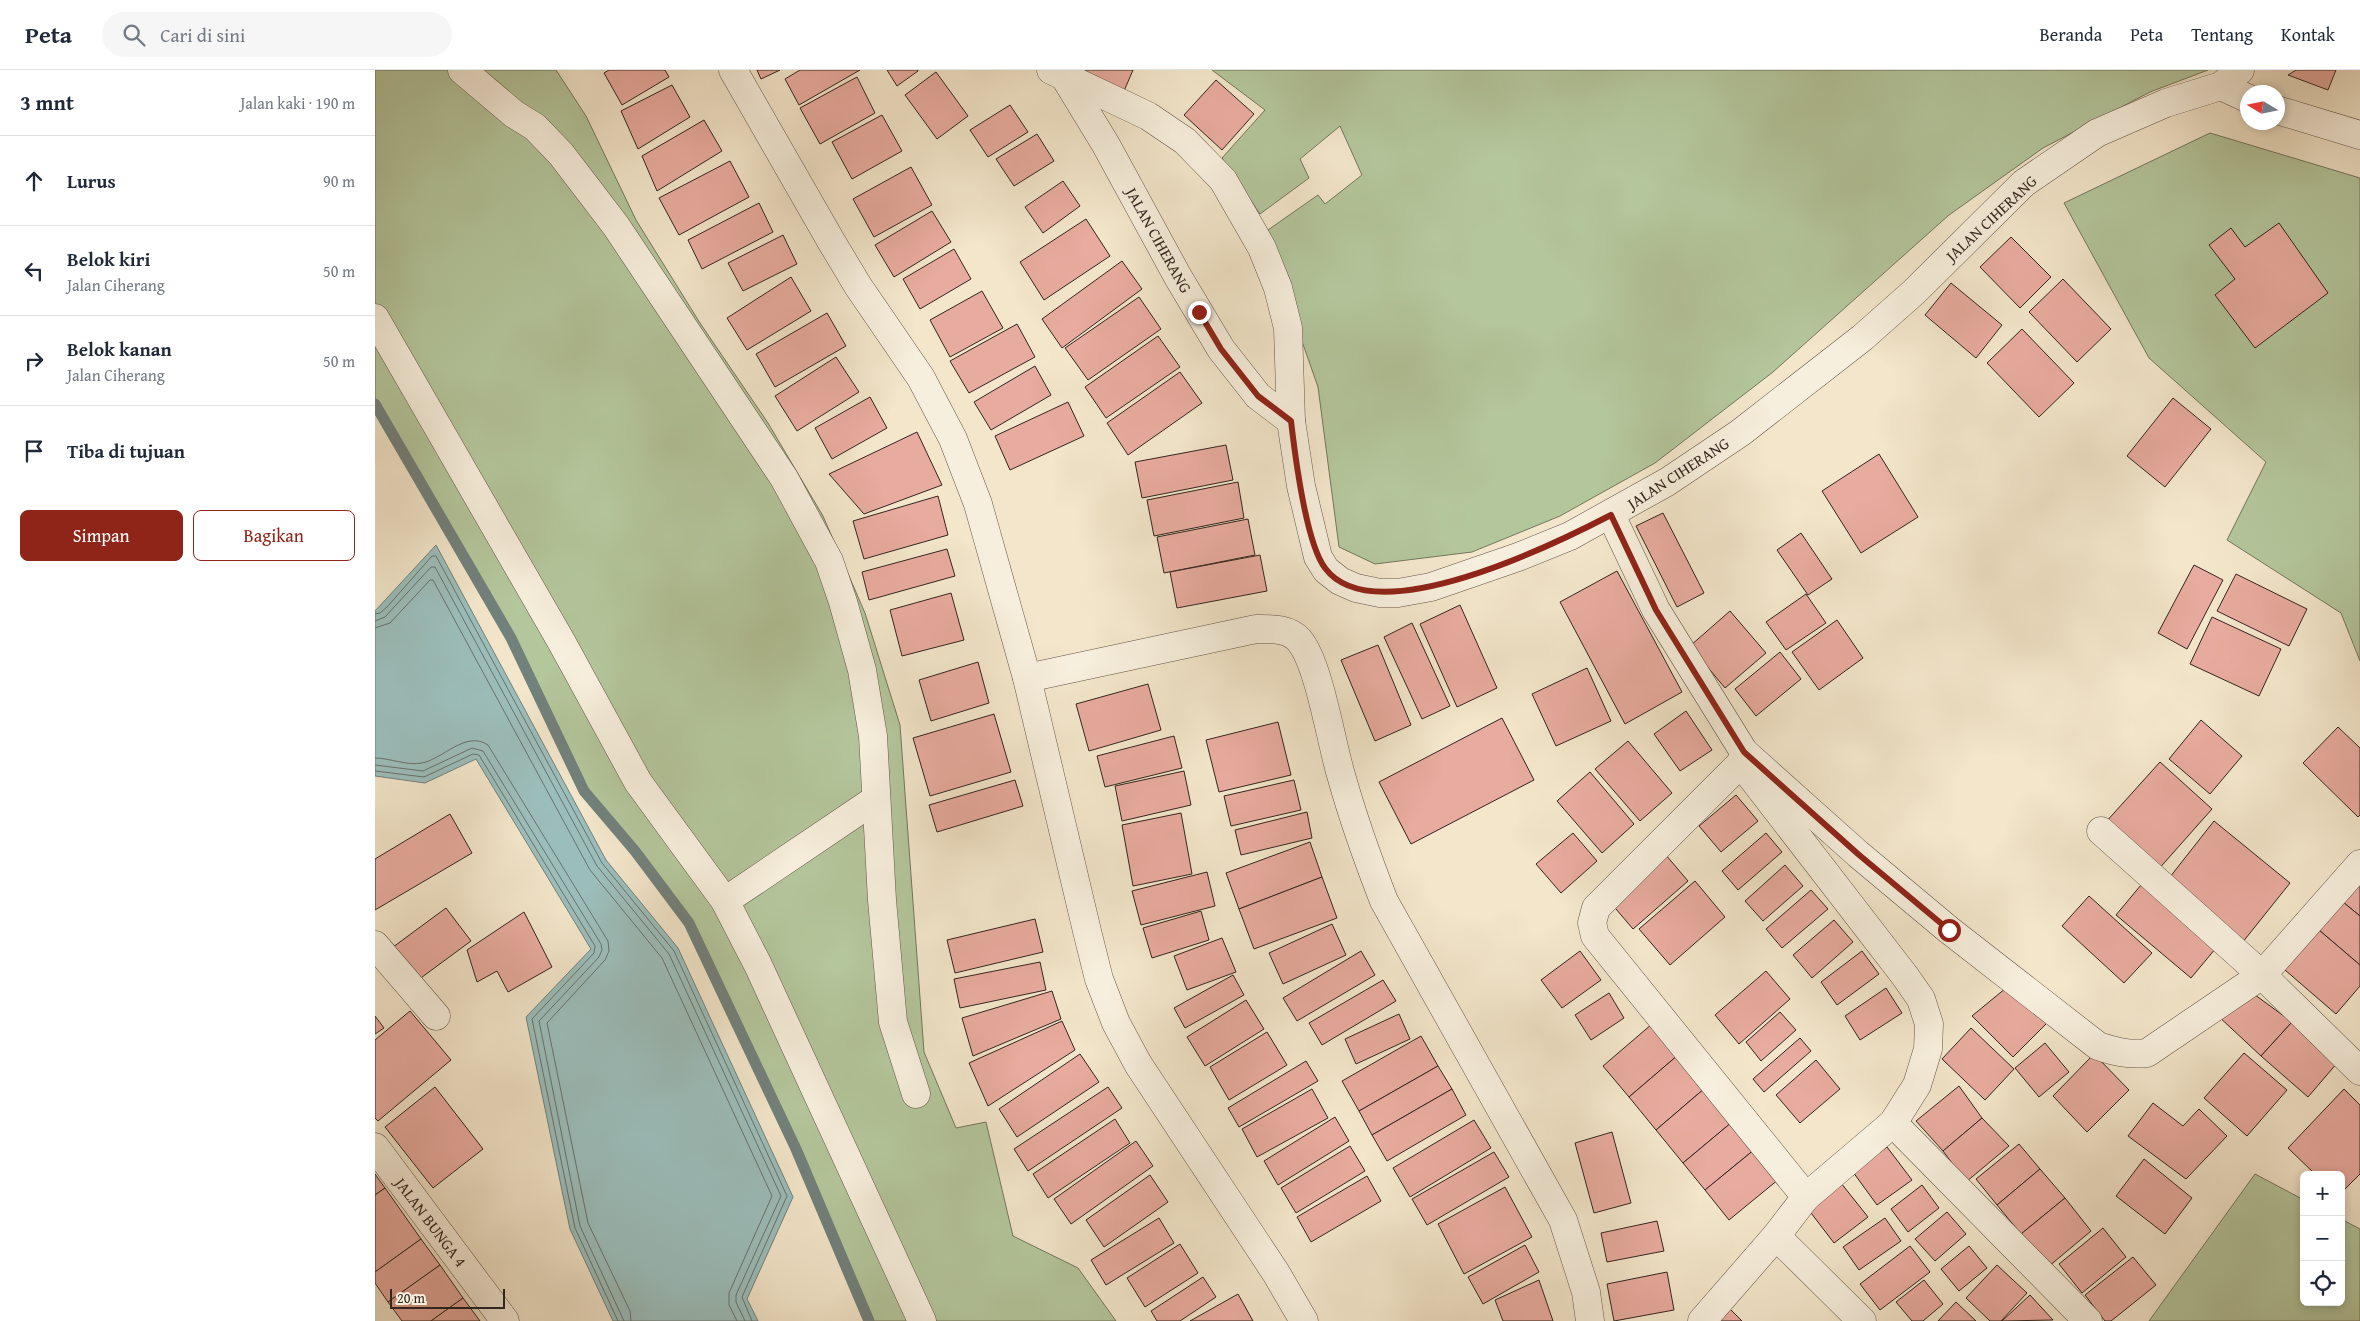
<!DOCTYPE html>
<html lang="id">
<head>
<meta charset="utf-8">
<style>
  :root { --surface:#fff; --page:#f6f6f7; --text:#1f2937; --muted:#747a83; --line:#e0e1e3; --accent:#8f2418 }
  body { margin:0; font-family:"Gentium Book Plus",serif; background:var(--page); color:var(--text) }
  .controls { position:absolute; right:15px; bottom:15px; display:grid; overflow:hidden; border-radius:8px; box-shadow:0 2px 8px #0003 }
  .controls button { width:45px; height:45px; display:grid; place-items:center; padding:0; border:0; border-bottom:1px solid var(--line); background:var(--surface); color:var(--text); font:25px sans-serif }
  .compass { position:absolute; left:1865px; top:15px; width:45px; height:45px; border-radius:50%; background:var(--surface); box-shadow:0 2px 8px #0003; rotate:280deg }
  .scale { position:absolute; left:15px; bottom:12px; width:115px; box-sizing:border-box; padding-left:5px; border:2px solid #34251e; border-top:0; font-size:14px; line-height:18px; white-space:nowrap; color:#34251e; -webkit-text-stroke:4px #f7efdd; paint-order:stroke }
  .stop { position:absolute; width:15px; height:15px; margin:-11px; border:4px solid #8f2418; border-radius:50%; background:#fff }
  .stop.end { background:#8f2418; border-color:#fff; box-shadow:0 1px 5px #0008 }
  .list { margin:0; padding:0; list-style:none }
  h2 { display:flex; justify-content:space-between; align-items:center; height:65px; margin:0; padding:0 20px; font-size:21px }
  h2 small { font-size:16px; font-weight:400; color:var(--muted) }
  .list li { display:grid; grid-template-columns:32px 1fr auto; gap:15px; align-items:center; box-sizing:border-box; height:90px; padding:0 20px; border-top:1px solid var(--line) }
  .list b { display:block; font-size:19px; white-space:nowrap }
  .list p { margin:0; font-size:16px; white-space:nowrap; color:var(--muted) }
  .list em { font-size:16px; font-style:normal; color:var(--muted) }
  .actions { display:flex; gap:10px; padding:15px 20px }
  .actions a { flex:1; padding:11px 0; border:1px solid var(--accent); border-radius:8px; text-align:center; font-size:18px; color:var(--accent) }
  .actions .main { background:var(--accent); color:#fff }
  .icon { flex:none; width:28px; height:28px; fill:none; stroke:currentColor; stroke-width:2; stroke-linecap:round; stroke-linejoin:round }
  .map { position:relative; flex:none; width:1985px; height:1251px; overflow:hidden }
  header { display:flex; align-items:center; gap:30px; box-sizing:border-box; height:70px; padding:0 25px; background:var(--surface); border-bottom:1px solid var(--line) }
  header strong { font-size:24px }
  nav { display:flex; gap:28px; margin-inline-start:auto; font-size:18px }
  .search { width:350px; height:45px; background:var(--page); display:flex; align-items:center; gap:12px; box-sizing:border-box; padding:0 18px; border-radius:28px; color:var(--muted); font-size:19px }
  main { display:flex }
  aside { flex:1; background:var(--surface) }
  .map>svg:first-child { display:block }
  .green { fill:#b4c69c; stroke:#74765d }
  .water { fill:#9cbebb; stroke:#72817c }
  .lines { fill:none; stroke-linecap:round; stroke-linejoin:round }
  .shore { stroke:#68726c; stroke-width:1 }
  .stream { stroke:#72817c; stroke-width:11 }
  .building { fill:#e8ab9f; stroke:#34251e }
  .minor-casing { stroke:#645549; stroke-width:29 }
  .minor { stroke:#f7efdd; stroke-width:28 }
  .route { stroke:#8f2418; stroke-width:6 }
  .labels { text-anchor:middle; stroke-width:4; stroke-linejoin:round; paint-order:stroke }
  .street-label { font-size:16px; fill:#34251e; stroke:#f7efdd }
</style>
</head>
<body>
<header>
<strong>Peta</strong>
<div class="search"><svg class="icon" aria-label="search" viewBox="0 0 24 24"><circle cx="10" cy="10" r="6"/><path d="M15 15l6 6"/></svg>Cari di sini</div>
<nav><a>Beranda</a><a>Peta</a><a>Tentang</a><a>Kontak</a></nav>
</header>
<main>
<aside>
<h2>3 mnt<small>Jalan kaki · 190 m</small></h2>
<ul class="list">
<li><svg class="icon" aria-label="ahead" viewBox="0 0 24 24"><path d="M12 20V5M6 11l6-6 6 6"/></svg><div><b>Lurus</b></div><em>90 m</em></li>
<li><svg class="icon" aria-label="left" viewBox="0 0 24 24"><path d="M17 20v-9H6M10 6l-5 5 5 5"/></svg><div><b>Belok kiri</b><p>Jalan Ciherang</p></div><em>50 m</em></li>
<li><svg class="icon" aria-label="right" viewBox="0 0 24 24"><path d="M7 20v-9h11M14 6l5 5-5 5"/></svg><div><b>Belok kanan</b><p>Jalan Ciherang</p></div><em>50 m</em></li>
<li><svg class="icon" aria-label="arrive" viewBox="0 0 24 24"><path d="M6 21V4h12l-3 4 3 4H6"/></svg><div><b>Tiba di tujuan</b></div></li>
</ul>
<div class="actions"><a class="main">Simpan</a><a>Bagikan</a></div>
</aside>
<div class="map">
<svg width="1985" height="1251" viewBox="0 0 1985 1251">
  <rect width="100%" height="100%" fill="#f3e6cb"/>
  <filter id="stains"><feTurbulence type="fractalNoise" baseFrequency=".004" numOctaves="4"/><feColorMatrix values="0 0 0 0 .2 0 0 0 0 .09 0 0 0 0 .02 0 0 0 .5 -.17"/></filter>
  <radialGradient id="worn" r=".72"><stop offset=".6" stop-color="#630" stop-opacity="0"/><stop offset="1" stop-color="#630" stop-opacity=".3"/></radialGradient>
  <!-- green -->
  <g class="green">
    <polygon points="0,0 181,0 211,46 261,150 325,253 393,353 448,446 490,543 525,655 549,982 581,1058 611,1052 638,1166 703,1198 741,1251 494,1251 421,1079 314,853 260,781 209,721 136,568 0,334"/>
    <polygon points="837,0 1833,0 1775,22 1668,78 1574,145 1398,302 1280,393 1185,446 1097,482 1000,494 964,477 943,317 915,237 893,160 943,125 950,134 987,105 965,56 925,89 934,108 885,144 847,88 890,40"/>
    <polygon points="1835,63 1985,108 1985,591 1966,543 1852,470 1891,392 1774,288 1689,133"/>
    <polygon points="1880,1104 1929,1130 1929,1232 1966,1232 1966,1149 1985,1159 1985,1251 1774,1251"/>
  </g>
  <!-- water -->
  <polygon class="water" points="61,475 231,790 303,878 418,1127 372,1229 383,1251 238,1251 195,1159 151,947 216,879 101,689 50,713 0,706 0,541"/>
  <g class="lines">
    <!-- shore -->
    <g class="shore">
      <polyline points="0,544 5,543 12,537 57,486 61,486 227,793 299,881 412,1126 367,1227 377,1251"/>
      <polyline points="0,551 10,547 56,497 60,497 222,796 294,884 406,1126 361,1225 361,1232 370,1251"/>
      <polyline points="0,558 15,553 55,510 58,510 215,800 287,888 397,1126 354,1223 354,1235 362,1251"/>
      <path d="M0 688C14 688 33 696 47 693 68 689 91 660 113 675L233 871 234 881 230 890 172 953 213 1153 255 1241 256 1251"/>
      <polyline points="0,695 48,701 97,678 108,681 226,874 227,880 224,887 164,951 205,1156 249,1251"/>
      <polyline points="0,701 49,707 98,684 104,685 220,876 219,883 157,949 200,1158 243,1251"/>
    </g>
    <!-- stream -->
    <polyline class="stream" points="0,334 136,568 209,721 260,781 314,853 421,1079 494,1251"/>
  </g>
  <!-- building -->
  <g class="building">
    <polygon points="234,0 290,0 294,7 247,35 229,3"/>
    <polygon points="382,0 405,0 386,9"/>
    <polygon points="425,0 485,0 424,35 410,9"/>
    <polygon points="512,0 543,0 543,1 522,16"/>
    <polygon points="711,0 758,0 749,21 710,5"/>
    <polygon points="1921,0 1961,0 1953,20 1913,5"/>
    <polygon points="561,2 593,46 562,69 530,25"/>
    <polygon points="482,7 500,43 445,74 425,38"/>
    <polygon points="841,10 879,44 847,80 809,45"/>
    <polygon points="297,15 315,47 263,79 246,41"/>
    <polygon points="635,35 653,62 613,87 595,60"/>
    <polygon points="507,45 527,81 477,109 457,72"/>
    <polygon points="329,50 347,81 282,121 267,86"/>
    <polygon points="662,64 679,91 639,116 621,89"/>
    <polygon points="355,91 374,127 304,165 284,128"/>
    <polygon points="536,97 557,135 499,167 478,129"/>
    <polygon points="688,111 705,136 668,163 650,137"/>
    <polygon points="384,133 398,162 327,199 313,170"/>
    <polygon points="557,141 576,172 519,207 500,175"/>
    <polygon points="711,149 735,186 669,230 645,192"/>
    <polygon points="1904,153 1953,223 1880,278 1840,225 1860,209 1834,175 1856,158 1870,177"/>
    <polygon points="408,165 422,194 368,221 353,193"/>
    <polygon points="1636,167 1676,207 1645,238 1605,197"/>
    <polygon points="579,179 596,209 545,239 528,209"/>
    <polygon points="747,191 767,219 687,278 667,249"/>
    <polygon points="416,207 436,241 372,280 352,248"/>
    <polygon points="1688,209 1736,259 1702,292 1654,242"/>
    <polygon points="1576,213 1627,255 1601,288 1550,245"/>
    <polygon points="607,221 628,258 575,287 555,250"/>
    <polygon points="764,227 786,259 713,310 690,278"/>
    <polygon points="452,243 471,276 400,317 381,284"/>
    <polygon points="642,254 660,287 594,323 575,291"/>
    <polygon points="1647,259 1699,313 1664,347 1612,293"/>
    <polygon points="783,266 805,297 731,348 710,317"/>
    <polygon points="461,287 484,322 422,361 400,326"/>
    <polygon points="660,296 676,325 616,360 599,332"/>
    <polygon points="805,302 827,333 753,385 732,353"/>
    <polygon points="495,327 512,358 457,389 440,358"/>
    <polygon points="1798,328 1836,359 1790,417 1752,386"/>
    <polygon points="693,332 709,366 635,400 620,366"/>
    <polygon points="542,362 567,415 489,444 454,404"/>
    <polygon points="851,375 858,410 767,428 760,392"/>
    <polygon points="1504,384 1543,447 1486,483 1447,421"/>
    <polygon points="863,412 869,448 779,466 772,430"/>
    <polygon points="563,426 573,465 489,489 478,451"/>
    <polygon points="1288,443 1329,523 1302,537 1261,456"/>
    <polygon points="873,449 880,485 789,503 782,467"/>
    <polygon points="1426,463 1457,509 1433,525 1402,480"/>
    <polygon points="572,479 580,506 494,530 487,502"/>
    <polygon points="885,485 892,521 802,538 795,502"/>
    <polygon points="1819,495 1848,510 1812,579 1783,563"/>
    <polygon points="1242,501 1307,622 1250,654 1185,532"/>
    <polygon points="1861,504 1932,539 1914,576 1842,541"/>
    <polygon points="576,523 589,570 527,586 515,540"/>
    <polygon points="1431,524 1451,553 1411,580 1391,552"/>
    <polygon points="1085,535 1122,618 1082,637 1045,554"/>
    <polygon points="1355,541 1391,583 1350,618 1315,576"/>
    <polygon points="1837,547 1906,579 1884,626 1815,594"/>
    <polygon points="1462,550 1488,588 1444,620 1417,582"/>
    <polygon points="1037,553 1075,636 1047,649 1009,567"/>
    <polygon points="1003,575 1036,655 1000,671 966,590"/>
    <polygon points="1405,582 1426,609 1381,646 1360,619"/>
    <polygon points="603,592 614,633 556,651 544,610"/>
    <polygon points="1212,598 1236,651 1181,676 1157,624"/>
    <polygon points="773,614 786,660 714,681 701,634"/>
    <polygon points="1311,641 1337,680 1305,701 1279,664"/>
    <polygon points="619,644 636,702 555,726 538,668"/>
    <polygon points="1127,648 1159,710 1036,774 1004,712"/>
    <polygon points="1826,650 1867,686 1835,724 1794,689"/>
    <polygon points="903,652 916,705 844,722 831,670"/>
    <polygon points="1963,657 1985,678 1985,745 1983,747 1928,693"/>
    <polygon points="799,666 807,698 730,717 722,686"/>
    <polygon points="1253,671 1297,723 1265,751 1220,699"/>
    <polygon points="1785,692 1837,739 1782,801 1730,753"/>
    <polygon points="809,701 816,735 747,751 740,716"/>
    <polygon points="1215,702 1259,754 1227,783 1182,731"/>
    <polygon points="640,710 648,736 562,762 554,735"/>
    <polygon points="919,710 926,740 856,756 849,726"/>
    <polygon points="1361,725 1383,751 1346,782 1324,756"/>
    <polygon points="932,742 937,768 866,785 860,760"/>
    <polygon points="806,743 817,804 758,816 747,755"/>
    <polygon points="75,744 97,783 0,840 0,789"/>
    <polygon points="1839,751 1915,813 1867,873 1791,812"/>
    <polygon points="1198,763 1222,791 1186,823 1161,794"/>
    <polygon points="1391,763 1407,782 1363,820 1347,801"/>
    <polygon points="935,772 947,807 864,839 851,803"/>
    <polygon points="1290,784 1313,811 1258,859 1235,832"/>
    <polygon points="1410,795 1428,816 1388,851 1370,831"/>
    <polygon points="832,802 840,836 766,855 757,821"/>
    <polygon points="947,807 962,848 879,879 864,839"/>
    <polygon points="1771,809 1846,872 1816,908 1741,845"/>
    <polygon points="1320,811 1350,847 1295,895 1264,859"/>
    <polygon points="1985,812 1985,846 1968,832"/>
    <polygon points="1436,820 1453,839 1407,878 1391,859"/>
    <polygon points="1714,826 1777,883 1749,913 1687,856"/>
    <polygon points="1968,832 1985,846 1985,895 1944,860"/>
    <polygon points="71,838 96,871 39,913 14,880"/>
    <polygon points="826,841 834,870 777,888 768,858"/>
    <polygon points="149,842 177,897 133,922 122,901 102,912 92,880"/>
    <polygon points="660,849 668,882 580,903 572,870"/>
    <polygon points="1459,850 1478,872 1437,908 1418,885"/>
    <polygon points="957,854 971,885 908,914 894,883"/>
    <polygon points="1944,860 1985,895 1985,916 1961,944 1910,900"/>
    <polygon points="847,868 861,902 812,920 799,886"/>
    <polygon points="986,881 1000,905 922,951 908,928"/>
    <polygon points="1205,881 1226,910 1187,938 1166,910"/>
    <polygon points="1487,881 1504,904 1462,935 1446,912"/>
    <polygon points="665,892 671,920 585,938 579,909"/>
    <polygon points="1391,901 1415,929 1364,974 1340,945"/>
    <polygon points="858,905 869,925 810,958 799,938"/>
    <polygon points="1008,910 1021,931 947,975 934,953"/>
    <polygon points="1637,913 1673,952 1638,987 1597,946"/>
    <polygon points="1511,918 1527,943 1485,970 1470,946"/>
    <polygon points="1872,919 1917,952 1886,986 1841,944"/>
    <polygon points="677,921 686,949 598,986 587,948"/>
    <polygon points="1234,923 1249,948 1216,970 1200,945"/>
    <polygon points="871,930 889,959 830,996 812,967"/>
    <polygon points="35,941 76,990 3,1051 0,1048 0,970"/>
    <polygon points="1405,942 1421,960 1386,991 1371,972"/>
    <polygon points="1024,944 1035,969 981,994 970,969"/>
    <polygon points="0,946 9,958 0,964"/>
    <polygon points="687,951 700,980 613,1036 594,993"/>
    <polygon points="1917,952 1963,992 1933,1027 1886,986"/>
    <polygon points="1277,954 1303,985 1254,1027 1228,996"/>
    <polygon points="1596,958 1639,999 1610,1030 1567,989"/>
    <polygon points="892,962 912,995 854,1030 835,997"/>
    <polygon points="1046,966 1063,996 984,1041 967,1011"/>
    <polygon points="1425,968 1436,981 1389,1022 1378,1009"/>
    <polygon points="1670,973 1694,1002 1664,1027 1640,998"/>
    <polygon points="1869,983 1912,1020 1872,1066 1829,1028"/>
    <polygon points="705,984 724,1012 642,1067 624,1039"/>
    <polygon points="1719,984 1754,1020 1712,1062 1678,1026"/>
    <polygon points="1303,985 1330,1018 1281,1060 1254,1027"/>
    <polygon points="1441,990 1465,1019 1425,1053 1401,1025"/>
    <polygon points="931,991 943,1011 864,1057 853,1038"/>
    <polygon points="1063,996 1077,1019 997,1065 984,1041"/>
    <polygon points="1584,1016 1607,1048 1568,1081 1541,1051"/>
    <polygon points="60,1017 108,1079 58,1118 10,1057"/>
    <polygon points="733,1017 747,1038 653,1101 639,1079"/>
    <polygon points="1330,1018 1357,1052 1308,1093 1281,1060"/>
    <polygon points="937,1019 953,1048 882,1087 867,1059"/>
    <polygon points="1077,1019 1091,1045 1012,1091 997,1065"/>
    <polygon points="1969,1019 1985,1035 1985,1104 1966,1123 1966,1105 1941,1105 1913,1078"/>
    <polygon points="1778,1033 1808,1056 1824,1039 1852,1066 1811,1109 1753,1066"/>
    <polygon points="960,1047 974,1071 903,1115 889,1091"/>
    <polygon points="1607,1048 1634,1076 1591,1112 1568,1081"/>
    <polygon points="740,1049 755,1073 673,1128 658,1104"/>
    <polygon points="1099,1050 1116,1078 1035,1127 1018,1098"/>
    <polygon points="1357,1052 1380,1079 1330,1120 1308,1093"/>
    <polygon points="1237,1062 1256,1133 1219,1143 1200,1073"/>
    <polygon points="761,1071 778,1096 696,1154 679,1129"/>
    <polygon points="1644,1074 1665,1099 1622,1135 1601,1109"/>
    <polygon points="975,1076 990,1101 921,1143 906,1118"/>
    <polygon points="1512,1077 1537,1110 1502,1135 1478,1102"/>
    <polygon points="1380,1079 1404,1109 1354,1150 1330,1120"/>
    <polygon points="1119,1082 1134,1107 1052,1155 1037,1129"/>
    <polygon points="1769,1089 1817,1128 1790,1164 1741,1126"/>
    <polygon points="1665,1099 1690,1128 1646,1164 1622,1135"/>
    <polygon points="0,1104 10,1118 0,1125"/>
    <polygon points="775,1105 793,1132 729,1177 711,1150"/>
    <polygon points="992,1106 1006,1131 936,1172 922,1147"/>
    <polygon points="1466,1113 1493,1147 1459,1173 1433,1139"/>
    <polygon points="1547,1115 1564,1138 1533,1162 1516,1139"/>
    <polygon points="1130,1117 1157,1167 1089,1204 1063,1154"/>
    <polygon points="10,1118 46,1169 0,1202 0,1125"/>
    <polygon points="1690,1128 1716,1161 1673,1197 1646,1164"/>
    <polygon points="1572,1142 1591,1164 1560,1191 1540,1169"/>
    <polygon points="784,1148 799,1173 731,1215 716,1190"/>
    <polygon points="1510,1148 1526,1171 1484,1200 1468,1177"/>
    <polygon points="1282,1151 1289,1181 1232,1192 1226,1163"/>
    <polygon points="1728,1158 1751,1187 1707,1223 1684,1194"/>
    <polygon points="46,1169 65,1195 13,1232 0,1213 0,1202"/>
    <polygon points="805,1174 823,1203 770,1237 752,1208"/>
    <polygon points="1150,1175 1164,1202 1108,1234 1093,1207"/>
    <polygon points="1535,1176 1555,1202 1505,1240 1485,1214"/>
    <polygon points="1594,1176 1612,1198 1584,1221 1566,1199"/>
    <polygon points="1758,1187 1781,1215 1736,1251 1730,1251 1710,1225"/>
    <polygon points="65,1195 88,1228 56,1251 27,1251 13,1232"/>
    <polygon points="1622,1195 1652,1223 1626,1251 1615,1251 1591,1228"/>
    <polygon points="1292,1202 1299,1240 1239,1251 1232,1214"/>
    <polygon points="828,1207 841,1227 805,1251 782,1251 776,1241"/>
    <polygon points="1164,1210 1178,1251 1128,1251 1120,1230"/>
    <polygon points="1549,1210 1568,1234 1548,1251 1537,1251 1521,1232"/>
    <polygon points="863,1224 878,1251 815,1251"/>
    <polygon points="1655,1225 1678,1250 1627,1251"/>
    <polygon points="88,1228 105,1251 56,1251"/>
    <polygon points="1348,1232 1367,1251 1330,1251"/>
    <polygon points="1581,1232 1601,1251 1563,1251"/>
  </g>
  <g class="lines">
    <defs>
      <g id="minor">
        <polyline points="87,0 139,44 160,57 186,84 241,156 409,408 454,491 468,532 487,600 498,666 507,830 518,952 541,1024"/>
        <polyline points="358,0 456,171 483,216 546,308 578,369 603,434 652,608 712,861 724,909 741,953 763,994 901,1203 929,1251"/>
        <polyline points="676,0 773,46 810,71 848,110 887,178 903,218 913,258 916,351 926,416 943,487 951,500 965,511 981,518 1005,523 1023,523 1056,517 1143,487 1195,466 1292,412 1365,363 1487,268 1539,222 1649,113 1722,63 1791,33 1846,16 1865,0"/>
        <polyline points="689,6 731,75 803,207 846,279 883,326 916,351"/>
        <polyline points="1846,16 1872,28"/>
        <polyline points="1902,40 1985,65"/>
        <polyline points="0,248 186,571 263,712 350,831 383,895 547,1251"/>
        <path d="M1236 445 1281 540 1369 682 1483 784 1574 860 1723 976C1741 982 1754 985 1772 983L1887 905 1985 794"/>
        <path d="M652 608 881 559C896 559 913 558 924 570 944 593 956 672 966 705 978 748 993 790 1009 831L1188 1150 1211 1222 1215 1251"/>
        <polyline points="1369,682 1366,693 1221,838 1217,853 1220,866 1431,1127"/>
        <polyline points="1726,761 1887,905 1985,1001"/>
        <polyline points="350,831 501,729"/>
        <polyline points="0,875 61,946"/>
        <polyline points="1518,1053 1713,1251"/>
        <polyline points="0,1077 130,1251"/>
        <polyline points="1401,1166 1487,1251"/>
        <polyline points="1327,1251 1401,1166 1431,1127 1518,1053 1542,1015 1553,979 1554,954 1546,929 1530,906 1371,700"/>
      </g>
    </defs>
    <!-- minor casing -->
    <use href="#minor" class="minor-casing"/>
    <!-- minor -->
    <use href="#minor" class="minor"/>
  </g>
  <g class="lines">
    <!-- route -->
    <path class="route" d="M824 242 846 279 883 326 916 351C920 385 931 473 950 498 999 564 1180 474 1236 445L1281 540 1369 682 1483 784 1574 860"/>
  </g>
  <g class="labels">
    <!-- street labels -->
    <g class="street-label">
      <text transform="translate(1616 148) rotate(-43)" y="6">JALAN CIHERANG</text>
      <text transform="translate(784 170) rotate(61)" y="6">JALAN CIHERANG</text>
      <text transform="translate(1303 403) rotate(-33)" y="6">JALAN CIHERANG</text>
      <text transform="translate(56 1152) rotate(53)" y="6">JALAN BUNGA 4</text>
    </g>
  </g>
  <rect width="100%" height="100%" filter="url(#stains)"/>
  <rect width="100%" height="100%" fill="url(#worn)"/>
</svg>
<div class="controls">
<button>+</button>
<button>−</button>
<button><svg class="icon" aria-label="locate" viewBox="0 0 24 24"><circle cx="12" cy="12" r="6"/><path d="M12 2v4M12 18v4M2 12h4M18 12h4"/></svg></button>
</div>
<svg class="compass" viewBox="-18 -18 36 36"><path d="M0-13l5 13h-10z" fill="#e53935"/><path d="M0 13l5-13h-10z" fill="#747a83"/></svg>
<div class="scale">20 m</div>
<div class="stop" style="left:1574px;top:860px"></div>
<div class="stop end" style="left:824px;top:242px"></div>
</div>
</main>
</body>
</html>
